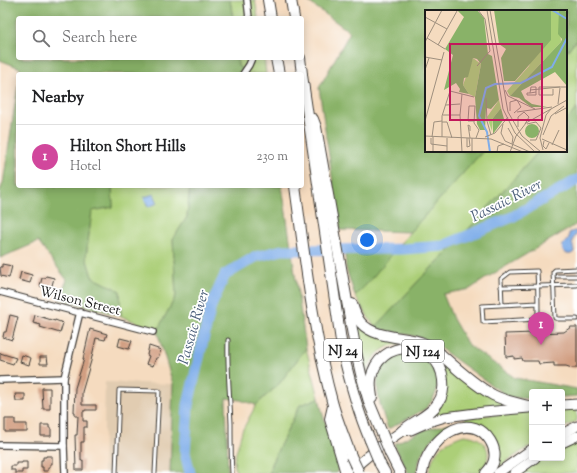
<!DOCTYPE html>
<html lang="en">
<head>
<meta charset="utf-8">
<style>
  :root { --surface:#fff; --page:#f6f6f6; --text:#202124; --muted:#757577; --line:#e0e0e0; --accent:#2563eb }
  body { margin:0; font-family:"Sorts Mill Goudy",serif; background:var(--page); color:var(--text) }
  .controls { position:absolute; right:12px; bottom:12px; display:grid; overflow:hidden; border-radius:4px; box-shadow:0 2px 10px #0003 }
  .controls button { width:36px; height:36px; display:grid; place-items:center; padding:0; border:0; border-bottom:1px solid var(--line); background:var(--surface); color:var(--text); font:20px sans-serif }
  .you { position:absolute; left:367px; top:240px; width:14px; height:14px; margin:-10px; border:3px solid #fff; border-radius:50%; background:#1a73e8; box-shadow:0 0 0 6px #1a73e833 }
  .badge { display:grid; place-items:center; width:26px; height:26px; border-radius:50%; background:var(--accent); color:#fff; font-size:13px; font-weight:700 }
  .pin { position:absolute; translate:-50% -33px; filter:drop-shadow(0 1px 2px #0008) }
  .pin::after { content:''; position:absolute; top:21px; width:14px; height:12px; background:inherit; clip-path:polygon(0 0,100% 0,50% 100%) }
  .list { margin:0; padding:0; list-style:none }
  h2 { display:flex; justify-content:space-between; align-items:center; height:52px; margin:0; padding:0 16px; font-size:17px }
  h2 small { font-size:13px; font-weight:400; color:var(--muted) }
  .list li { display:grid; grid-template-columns:26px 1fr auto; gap:12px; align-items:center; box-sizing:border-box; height:64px; padding:0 16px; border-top:1px solid var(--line) }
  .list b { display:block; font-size:15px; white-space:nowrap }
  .list p { margin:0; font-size:13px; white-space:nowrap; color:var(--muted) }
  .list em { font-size:13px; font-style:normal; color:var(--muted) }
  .icon { flex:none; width:22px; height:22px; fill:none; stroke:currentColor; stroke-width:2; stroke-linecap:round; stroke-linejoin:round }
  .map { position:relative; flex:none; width:577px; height:473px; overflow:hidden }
  .search { position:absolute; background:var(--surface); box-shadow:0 2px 10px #0003; left:16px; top:16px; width:288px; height:44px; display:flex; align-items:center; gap:10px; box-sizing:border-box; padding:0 14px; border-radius:4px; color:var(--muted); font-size:15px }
  .panel { position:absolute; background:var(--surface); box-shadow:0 2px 10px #0003; left:16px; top:72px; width:288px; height:116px; border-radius:4px }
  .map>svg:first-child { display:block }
  .built { fill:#e1ccb1 }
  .green { fill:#accf78; stroke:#64764a }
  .forest { fill:#89b268; stroke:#526742 }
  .water { fill:#7fade9; stroke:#4e6482 }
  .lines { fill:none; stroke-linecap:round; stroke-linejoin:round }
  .river { stroke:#7fade9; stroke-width:11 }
  .building { fill:#d19e81 }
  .lane-casing { stroke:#3d3934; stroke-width:5 }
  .street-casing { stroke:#3d3934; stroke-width:8 }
  .primary-casing { stroke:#3d3934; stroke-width:11 }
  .highway-casing { stroke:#3d3934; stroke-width:12 }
  .lane { stroke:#fff; stroke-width:3 }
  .street { stroke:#fff; stroke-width:5.5 }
  .primary { stroke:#fff; stroke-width:9 }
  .highway { stroke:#fff; stroke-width:10 }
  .highway-bridge-casing { stroke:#3d3934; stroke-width:12; stroke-linecap:butt }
  .highway-bridge { stroke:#fff; stroke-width:10 }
  .labels { text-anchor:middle; stroke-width:3.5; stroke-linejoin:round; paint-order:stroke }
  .shield { fill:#fff; stroke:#606060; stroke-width:1 }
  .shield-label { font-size:13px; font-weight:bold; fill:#1c1c1c }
  .street-label { font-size:14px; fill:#1c1c1c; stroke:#fff }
  .water-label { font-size:15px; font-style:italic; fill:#495d78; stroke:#fff }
  .inset-river { fill:none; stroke:#7fade9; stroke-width:2 }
  .inset-road { fill:none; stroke:#9e8f7e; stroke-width:1 }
  .view { fill:#c2185b; fill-opacity:0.15; stroke:#c2185b; stroke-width:2 }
  .inset-edge { fill:none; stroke:#1c1c1c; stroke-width:2 }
</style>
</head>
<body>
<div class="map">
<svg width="577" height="473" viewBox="0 0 577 473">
  <rect width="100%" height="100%" fill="#fff"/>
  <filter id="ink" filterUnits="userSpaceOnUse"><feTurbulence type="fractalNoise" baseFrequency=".025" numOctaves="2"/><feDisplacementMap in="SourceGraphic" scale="8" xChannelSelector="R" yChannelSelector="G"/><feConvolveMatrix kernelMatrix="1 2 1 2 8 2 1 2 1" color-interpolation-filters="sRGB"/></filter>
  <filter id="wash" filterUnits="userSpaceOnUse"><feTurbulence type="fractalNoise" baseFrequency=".012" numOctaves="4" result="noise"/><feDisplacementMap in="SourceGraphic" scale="16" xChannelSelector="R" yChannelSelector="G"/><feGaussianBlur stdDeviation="0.9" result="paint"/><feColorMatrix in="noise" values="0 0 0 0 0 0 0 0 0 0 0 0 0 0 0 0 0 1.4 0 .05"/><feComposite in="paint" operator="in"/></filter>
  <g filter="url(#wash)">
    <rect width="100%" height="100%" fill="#f5dbbf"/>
    <!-- built -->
    <polygon class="built" points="105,382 173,384 170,473 103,473"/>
    <!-- green -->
    <g class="green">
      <polygon points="230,0 255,0 258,18 233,18"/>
      <polygon points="577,39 577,108 566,121 566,52"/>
      <polygon points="237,58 264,58 266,74 247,74 238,66"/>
      <polygon points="483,151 539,151 448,252 422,277 375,328 355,296 365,286 410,232"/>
      <polygon points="112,186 190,186 187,217 173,239 176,296 157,331 121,316 120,291 92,277 86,257 92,211 113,207"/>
      <path d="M355 322 403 343C400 344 396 344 393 345 381 348 369 360 367 373H366Z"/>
      <polygon points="306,348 319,398 300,405 271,464 270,473 236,473 234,460 242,431 256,405 279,384"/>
      <polygon points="445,362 505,404 505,405 451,412 433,416 439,409 442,363"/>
      <polygon points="577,408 577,421 562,428 562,409"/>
      <path d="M532 411V445L507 461 493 472 497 446 499 445C491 430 482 423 464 422L466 417Z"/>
      <path d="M464 435C488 437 495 455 480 473H429C433 450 443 442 464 435Z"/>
      <polygon points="577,440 577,473 520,473 544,458 562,458 562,448"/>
    </g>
    <!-- forest -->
    <g class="forest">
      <polygon points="0,0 230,0 233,18 18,18 18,58 237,58 238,66 247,74 20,74 20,68 0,60"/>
      <polygon points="306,0 577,0 577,39 566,52 566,11 426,11 426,151 483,151 410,232 340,230 319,88 350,32"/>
      <polygon points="18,85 18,186 112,186 113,207 92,211 86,257 92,277 120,291 121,316 59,299 67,280 38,242 0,258 0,191 3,183"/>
      <polygon points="577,108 577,224 488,277 470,289 443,294 453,319 468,345 515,378 577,389 577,396 562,397 562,392 532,392 532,399 508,397 430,341 423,338 375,328 422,277 448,252 539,151 566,151 566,121"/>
      <polygon points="190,186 282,186 306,348 279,384 256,405 240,400 226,398 228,473 170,473 173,384 157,331 176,296 173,239 187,217"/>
      <polygon points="395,251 365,286 355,296 346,268 345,254"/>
      <path d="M404 354 414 355 427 359 434 370 438 381 436 393 432 401 425 409 388 429C382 411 368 377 387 361 392 357 398 356 404 354Z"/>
      <polygon points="319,398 323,415 339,467 336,473 270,473 271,464 300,405"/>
      <polygon points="451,423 433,438 421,455 416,473 408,473 394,444 420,431"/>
    </g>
    <!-- water -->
    <g class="water">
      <polygon points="154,194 158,203 148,207 144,197"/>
      <path d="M574 231H576L577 233 572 241 574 252C570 256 566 254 563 251L562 246 569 238V233Z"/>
    </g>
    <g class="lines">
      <!-- river -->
      <polyline class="river" points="190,473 185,453 188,405 211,306 225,275 255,257 282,250 403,249 443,246 512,217 577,180"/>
    </g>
    <g id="blocks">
      <!-- building -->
      <g class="building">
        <polygon points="2,264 12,266 9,278 1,276 0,267 2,267"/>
        <polygon points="21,272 32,275 30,283 19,280"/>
        <polygon points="46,276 54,278 51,289 40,286 42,278 45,278"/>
        <polygon points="10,315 18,317 12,340 3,337 4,332 6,332"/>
        <polygon points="35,315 55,321 55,320 63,323 60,333 40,327 41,325 33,323"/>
        <polygon points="571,327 577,327 577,368 572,368 566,366 554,366 554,363 539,364 538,361 523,361 522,358 514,359 514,356 506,357 505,334 564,332"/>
        <polygon points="90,329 107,334 105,340 96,338 91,361 82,392 82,405 96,405 96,410 85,410 85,411 83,411 83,421 87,421 87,427 84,427 84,442 81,442 81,461 83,460 83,470 76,470 75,435 77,435 78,416 75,416 75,412 74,412 75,388 84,359 83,359"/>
        <polygon points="120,338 132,341 129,349 118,346"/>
        <polygon points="149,346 161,350 158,358 156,358 153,366 146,364 149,356 147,355"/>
        <polygon points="0,353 16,358 13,364 0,360"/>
        <polygon points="22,355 31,358 29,365 20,362"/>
        <polygon points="40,357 47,357 48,364 40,364"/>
        <polygon points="42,388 50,388 50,409 43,409"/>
        <polygon points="15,394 25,394 25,401 16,401"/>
        <polygon points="5,419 15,419 15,424 27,424 27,432 5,432"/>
        <polygon points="41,425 49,425 49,428 51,428 51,436 41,436"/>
        <polygon points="46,456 52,456 52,464 50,464 50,467 48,467 48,471 43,471 43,467 41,467 41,460 43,460 43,457 46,457"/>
        <polygon points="22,462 27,462 27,470 22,470 22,473 15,473 15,470 11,470 11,466 16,466 16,463 22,463"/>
      </g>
    </g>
  </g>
  <g filter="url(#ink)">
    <use href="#blocks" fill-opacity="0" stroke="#3d3934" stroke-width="1"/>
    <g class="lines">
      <defs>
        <g id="lane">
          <polyline points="577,269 555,270 553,272 555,318 558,319 577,319"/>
          <polyline points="557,276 577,276"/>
          <polyline points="501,287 577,285"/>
          <path d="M502 305 501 279 510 272 537 271C538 287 538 303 538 319L483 322 482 306 538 303"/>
          <path d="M228 340C227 368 230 396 231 424 231 440 231 457 232 473"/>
          <polyline points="116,473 119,390 159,391 155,473"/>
        </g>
        <g id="street">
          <polyline points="247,0 249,18"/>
          <polyline points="243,74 249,65 252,58"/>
          <polyline points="0,292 153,332"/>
          <polyline points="0,380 64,378"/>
          <polyline points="0,445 64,446"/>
          <polyline points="65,473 64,446 64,378 80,312"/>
        </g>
        <g id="primary">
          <polyline points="562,405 577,404"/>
          <polyline points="562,434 577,426"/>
          <polyline points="562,443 577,436"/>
          <polyline points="351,473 361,462 379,447 402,431 411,430 429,422 445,417 484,412 529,408"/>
          <polyline points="498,473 532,449"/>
          <polyline points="514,473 535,458"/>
        </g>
        <g id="highway">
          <polyline points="268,0 271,18"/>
          <polyline points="291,0 294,18"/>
          <polyline points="276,58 279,74"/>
          <polyline points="300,58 302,74"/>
          <path d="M302 75 342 348C349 379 357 410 370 440"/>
          <polyline points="313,119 316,127 356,352 361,374 369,402 381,431"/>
          <path d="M295 186C305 259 313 333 333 405 338 422 345 439 351 456"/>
          <path d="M352 304C354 311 357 318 361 323 375 339 405 336 423 343 428 345 432 348 436 350 453 365 474 385 493 395 505 401 519 404 532 407"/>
          <path d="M372 397C371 391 370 385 371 379 378 337 439 338 443 380 444 388 443 396 438 403 430 416 413 421 402 431"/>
          <polyline points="333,406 330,419 346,473"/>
          <polyline points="390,453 400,473"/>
          <polyline points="380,464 385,473"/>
          <path d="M422 473C425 450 449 421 475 428 487 432 497 447 494 460 493 465 490 469 486 473"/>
        </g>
      </defs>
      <!-- lane casing -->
      <use href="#lane" class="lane-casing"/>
      <!-- street casing -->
      <use href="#street" class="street-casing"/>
      <!-- primary casing -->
      <use href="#primary" class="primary-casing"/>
      <!-- highway casing -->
      <use href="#highway" class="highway-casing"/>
      <!-- lane -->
      <use href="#lane" class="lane"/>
      <!-- street -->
      <use href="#street" class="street"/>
      <!-- primary -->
      <use href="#primary" class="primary"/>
      <!-- highway -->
      <use href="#highway" class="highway"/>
      <defs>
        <g id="highway-bridge">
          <polyline points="381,431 390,453"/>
          <polyline points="370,440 380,464"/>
          <polyline points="351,456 359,473"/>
        </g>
      </defs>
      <!-- highway-bridge casing -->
      <use href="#highway-bridge" class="highway-bridge-casing"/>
      <!-- highway-bridge -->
      <use href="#highway-bridge" class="highway-bridge"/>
    </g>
  </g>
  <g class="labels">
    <!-- shield labels -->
    <g class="shield">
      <rect x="324" y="339" width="38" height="22" rx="3"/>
      <rect x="402" y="340" width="42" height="22" rx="3"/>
    </g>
    <g class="shield-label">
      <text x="343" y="355">NJ 24</text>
      <text x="423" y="356">NJ 124</text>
    </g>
    <!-- street labels -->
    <g class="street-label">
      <text transform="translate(80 300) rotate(14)" y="5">Wilson Street</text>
    </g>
    <!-- water labels -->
    <g class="water-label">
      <text transform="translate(506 200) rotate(-27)" y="5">Passaic River</text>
      <text transform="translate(193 327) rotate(-74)" y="5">Passaic River</text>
    </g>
  </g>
  <!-- overview -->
  <g transform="translate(425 10)">
    <rect width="142" height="142" fill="#f5dbbf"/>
    <path d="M126 0H134L136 32 85 86 82 81 104 56ZM48 48 56 54 50 87 44 84 38 75ZM74 90 76 98 68 108 67 121 62 107Z" fill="#accf78"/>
    <path d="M32 0H52L59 8 63 44 67 46 74 90 66 99 61 98 60 120H55L52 114 50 87 56 54 52 49 48 48 43 67 39 68 38 75 44 84 34 82 35 79 31 73 19 80 28 45 20 39 39 7ZM69 0H126V30L90 71H79L76 48 81 39 74 34ZM134 0H140L142 4V76L130 62 96 81 100 89 107 94 122 97H106L94 88 85 86 136 32 137 29 133 24ZM76 98 79 109 68 124V108ZM100 121a7 7 0 1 1 14 0a7 7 0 1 1-14 0Z" fill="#89b268"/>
    <path class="inset-river" d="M127 0 142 9M65 142 62 122 54 106 61 78 70 74 96 73 127 57 142 28"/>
    <path class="inset-road" d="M62 0 78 99 90 123 110 142M65 0 83 102 97 126 116 142M0 7 22 19M2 28 20 39M0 32 17 0M13 35 32 1M0 47 17 50M52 56 65 41 60 9 53 0M0 60 4 48M114 79V77H142M114 79V85H128V79M80 80 83 86 110 99M105 80 135 77M25 81 49 87M105 83 106 77H111V85H102V83H105L111 82M61 88 62 111 66 125M133 94 135 78M21 95 35 94M85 101V92L92 90 96 97 89 103M92 102 127 97M130 104 141 98M18 105H35M0 111 19 42M49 111H43L44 96H50L49 113 54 120 51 128M17 112H22L27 128M78 114 76 123 80 131 105 142M102 114 111 112 116 118 111 130H105M93 117V107L99 102 104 107 100 114M83 118 88 127 87 134M45 121V116L43 115 45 128M118 125 126 106 139 96M0 126 66 129 98 142M7 127 9 112 17 111M8 127V142M17 127V106L25 81M60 127 70 123 83 107M6 128V134L22 136M22 128V142M42 128V137L45 136 44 128M117 129 142 140M119 131 118 136 121 139 124 133M127 135 134 120M118 140 115 128 121 105 126 99M47 141V128M37 142 35 105 37 84M72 142 73 136 79 134M85 142 91 126 101 113 142 90"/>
    <path class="view" d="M25 34H117V110H25Z"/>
    <rect width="142" height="142" class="inset-edge"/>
  </g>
</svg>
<div class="controls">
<button>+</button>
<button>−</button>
</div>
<div class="you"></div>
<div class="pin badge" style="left:541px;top:345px;background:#d1479c">1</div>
<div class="search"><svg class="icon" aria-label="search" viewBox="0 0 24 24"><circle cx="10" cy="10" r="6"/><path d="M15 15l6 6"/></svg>Search here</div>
<section class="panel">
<h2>Nearby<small></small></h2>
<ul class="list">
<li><span class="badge" style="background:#d1479c">1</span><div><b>Hilton Short Hills</b><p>Hotel</p></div><em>230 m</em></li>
</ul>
</section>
</div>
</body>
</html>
